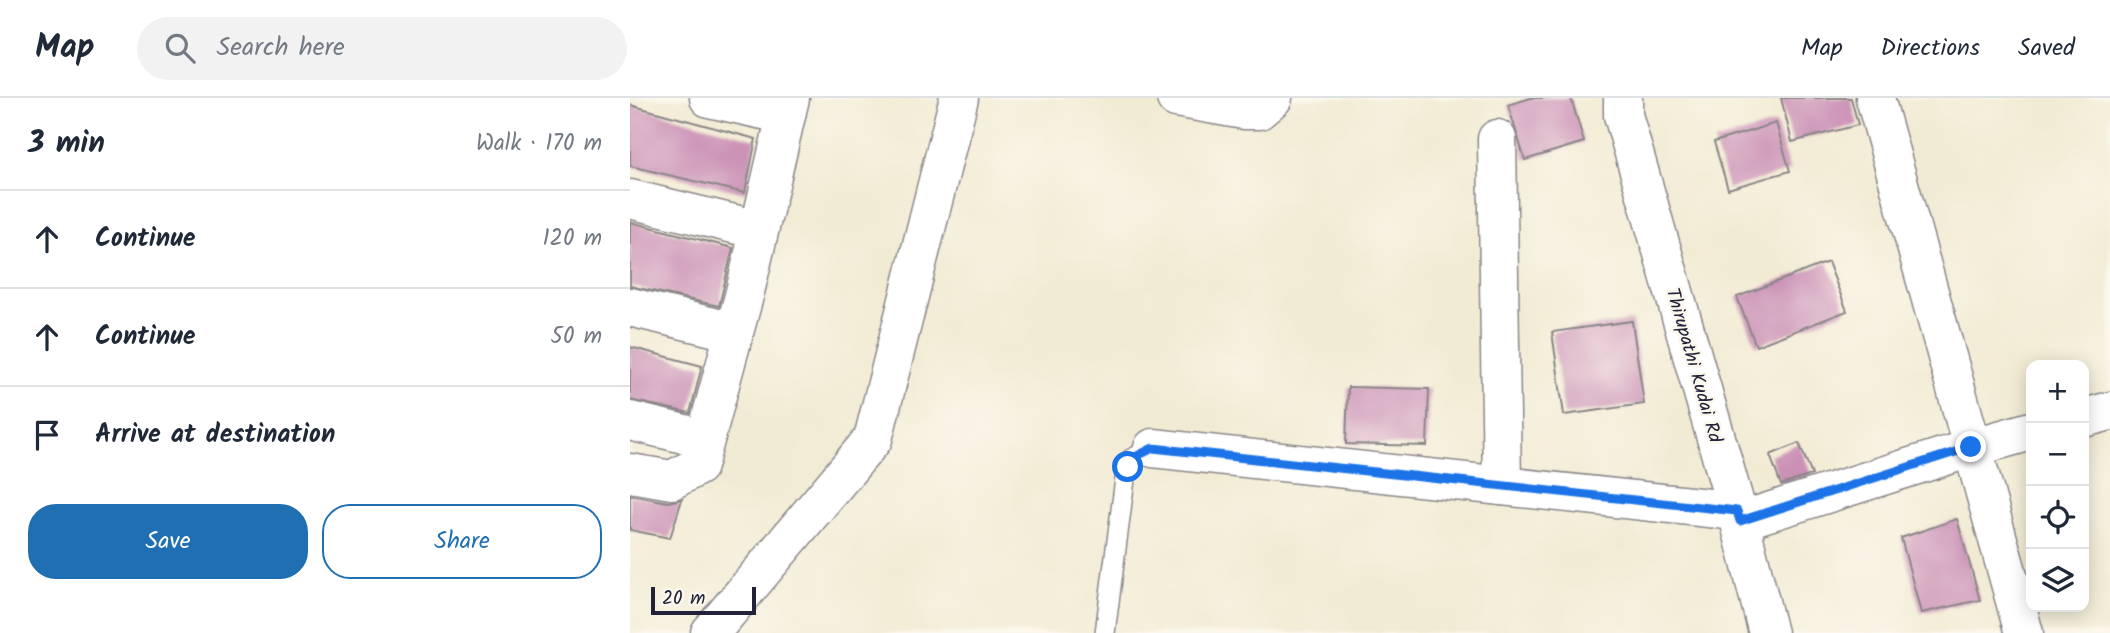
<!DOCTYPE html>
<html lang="en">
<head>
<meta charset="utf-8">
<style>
  :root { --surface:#fff; --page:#f2f2f3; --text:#1f2937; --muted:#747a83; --line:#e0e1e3; --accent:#1f6fb2 }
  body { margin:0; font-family:Kalam,sans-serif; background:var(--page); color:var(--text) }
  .controls { position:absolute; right:21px; bottom:21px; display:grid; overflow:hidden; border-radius:14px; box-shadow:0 4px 18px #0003 }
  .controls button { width:63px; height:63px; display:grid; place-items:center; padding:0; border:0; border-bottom:2px solid var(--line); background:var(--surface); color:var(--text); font:35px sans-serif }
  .scale { position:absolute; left:21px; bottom:18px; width:105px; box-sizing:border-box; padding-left:7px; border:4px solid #22223b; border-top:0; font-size:19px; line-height:24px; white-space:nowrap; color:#22223b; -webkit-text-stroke:5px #fbf7ec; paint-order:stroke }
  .stop { position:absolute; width:21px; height:21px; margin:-16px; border:5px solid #1a73e8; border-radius:50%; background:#fff }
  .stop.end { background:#1a73e8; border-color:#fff; box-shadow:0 2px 7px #0008 }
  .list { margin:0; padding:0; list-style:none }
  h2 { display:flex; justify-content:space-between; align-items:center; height:91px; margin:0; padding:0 28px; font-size:30px }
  h2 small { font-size:23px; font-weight:400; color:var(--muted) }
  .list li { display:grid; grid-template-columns:46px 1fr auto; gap:21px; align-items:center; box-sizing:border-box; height:98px; padding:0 28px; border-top:2px solid var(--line) }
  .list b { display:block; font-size:26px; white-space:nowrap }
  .list em { font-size:23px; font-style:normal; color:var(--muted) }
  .actions { display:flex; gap:14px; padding:21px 28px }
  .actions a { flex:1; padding:16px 0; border:2px solid var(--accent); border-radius:28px; text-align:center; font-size:24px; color:var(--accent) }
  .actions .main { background:var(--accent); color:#fff }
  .icon { flex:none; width:38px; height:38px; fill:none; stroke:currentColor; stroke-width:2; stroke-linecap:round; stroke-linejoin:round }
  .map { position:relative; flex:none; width:1480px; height:535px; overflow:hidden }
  header { display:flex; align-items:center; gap:42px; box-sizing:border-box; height:98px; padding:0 35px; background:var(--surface); border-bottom:2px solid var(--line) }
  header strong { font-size:33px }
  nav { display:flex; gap:38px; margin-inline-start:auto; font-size:24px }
  .search { width:490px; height:63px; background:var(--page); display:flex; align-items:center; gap:18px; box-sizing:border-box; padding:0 24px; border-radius:38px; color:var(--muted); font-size:26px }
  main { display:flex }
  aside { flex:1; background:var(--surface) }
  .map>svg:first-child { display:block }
  .building { fill:#ca90b5 }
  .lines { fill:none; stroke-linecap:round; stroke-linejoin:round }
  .service-casing { stroke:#8a8688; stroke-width:22 }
  .minor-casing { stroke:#8a8688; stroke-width:41 }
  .tertiary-casing { stroke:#8a8688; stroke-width:41 }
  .service { stroke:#fff; stroke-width:19 }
  .minor { stroke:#fff; stroke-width:38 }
  .tertiary { stroke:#fff; stroke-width:38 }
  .route { stroke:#1a73e8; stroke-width:9 }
  .labels { text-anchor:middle; stroke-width:5; stroke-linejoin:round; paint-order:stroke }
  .street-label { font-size:19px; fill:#22223b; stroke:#fbf7ec }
</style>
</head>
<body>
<header>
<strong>Map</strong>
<div class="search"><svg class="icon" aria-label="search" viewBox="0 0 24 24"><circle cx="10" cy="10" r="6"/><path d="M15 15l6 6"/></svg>Search here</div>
<nav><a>Map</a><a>Directions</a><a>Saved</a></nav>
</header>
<main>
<aside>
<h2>3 min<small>Walk · 170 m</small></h2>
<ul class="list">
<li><svg class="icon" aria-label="ahead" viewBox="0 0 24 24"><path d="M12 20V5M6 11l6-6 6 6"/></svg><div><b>Continue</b></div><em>120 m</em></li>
<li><svg class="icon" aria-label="ahead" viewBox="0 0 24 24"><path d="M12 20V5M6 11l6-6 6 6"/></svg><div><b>Continue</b></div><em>50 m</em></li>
<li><svg class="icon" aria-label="arrive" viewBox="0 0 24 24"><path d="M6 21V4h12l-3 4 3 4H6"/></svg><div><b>Arrive at destination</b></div></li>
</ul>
<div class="actions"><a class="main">Save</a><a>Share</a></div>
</aside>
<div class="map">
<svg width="1480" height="535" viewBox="0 0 1480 535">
  <rect width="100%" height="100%" fill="#fbf7ec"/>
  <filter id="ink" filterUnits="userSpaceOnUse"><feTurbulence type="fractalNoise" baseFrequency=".0143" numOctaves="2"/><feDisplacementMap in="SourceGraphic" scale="14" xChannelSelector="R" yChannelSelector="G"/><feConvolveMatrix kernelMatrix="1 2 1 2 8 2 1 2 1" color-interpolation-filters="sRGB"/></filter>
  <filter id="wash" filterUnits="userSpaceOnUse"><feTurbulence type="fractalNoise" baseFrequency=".00686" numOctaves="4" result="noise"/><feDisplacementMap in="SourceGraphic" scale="28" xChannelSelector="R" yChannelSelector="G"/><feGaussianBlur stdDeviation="1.57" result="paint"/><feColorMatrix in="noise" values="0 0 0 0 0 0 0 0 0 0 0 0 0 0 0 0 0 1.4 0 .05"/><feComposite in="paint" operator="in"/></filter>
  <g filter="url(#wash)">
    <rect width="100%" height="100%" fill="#f2ebd4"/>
    <g id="blocks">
      <!-- building -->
      <g class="building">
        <polygon points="901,0 941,0 954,44 895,62 878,7"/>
        <polygon points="1151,0 1221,0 1228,27 1162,44"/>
        <polygon points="0,7 126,41 115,95 0,68"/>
        <polygon points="1146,25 1160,73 1098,91 1084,44"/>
        <polygon points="0,124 103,150 89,208 0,188"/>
        <polygon points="1198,164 1217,213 1126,248 1107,199"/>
        <polygon points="1002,223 1014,306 934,317 922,234"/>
        <polygon points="0,249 72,268 60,315 0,302"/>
        <polygon points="718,289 799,291 797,348 716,346"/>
        <polygon points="1169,345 1182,377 1151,387 1140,357"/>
        <polygon points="0,397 38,404 52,401 40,440 0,432"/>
        <polygon points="1327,421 1350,502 1291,515 1271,440"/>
      </g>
    </g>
  </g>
  <g filter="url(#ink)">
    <use href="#blocks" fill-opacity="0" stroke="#8a8688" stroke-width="2"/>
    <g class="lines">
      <defs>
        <polyline id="service" points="475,535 495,381 501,361 523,350"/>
        <g id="minor">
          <polyline points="79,0 156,17"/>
          <polyline points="546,0 614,12 629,12 643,0"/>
          <polyline points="1245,0 1394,535"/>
          <polyline points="867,41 872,388 1107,413"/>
          <polyline points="0,101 129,132"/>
          <polyline points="0,209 104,234"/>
          <polyline points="1454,320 1480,313"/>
          <polyline points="0,323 75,341"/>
          <polyline points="523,350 872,388"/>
          <polyline points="0,375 42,382 68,368 115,194 160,0"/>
          <polyline points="1110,423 1341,350 1401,333"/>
          <polyline points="80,535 243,341 329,0"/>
        </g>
        <polyline id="tertiary" points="993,0 993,17 1107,413 1138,535"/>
      </defs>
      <!-- service casing -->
      <use href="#service" class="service-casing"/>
      <!-- minor casing -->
      <use href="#minor" class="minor-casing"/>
      <!-- tertiary casing -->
      <use href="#tertiary" class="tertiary-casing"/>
      <!-- service -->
      <use href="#service" class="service"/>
      <!-- minor -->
      <use href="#minor" class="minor"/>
      <!-- tertiary -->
      <use href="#tertiary" class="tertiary"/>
    </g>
  </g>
  <g class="lines" filter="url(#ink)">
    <!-- route -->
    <polyline class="route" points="498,369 501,361 523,350 1107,413 1110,423 1341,349"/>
  </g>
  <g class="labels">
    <!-- street labels -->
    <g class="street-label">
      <text transform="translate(1065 267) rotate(74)" y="7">Thirupathi Kudai Rd</text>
    </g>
  </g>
</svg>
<div class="controls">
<button>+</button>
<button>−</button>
<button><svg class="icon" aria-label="locate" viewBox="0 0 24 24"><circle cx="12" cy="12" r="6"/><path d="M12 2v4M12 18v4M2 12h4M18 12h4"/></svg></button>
<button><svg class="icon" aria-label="layers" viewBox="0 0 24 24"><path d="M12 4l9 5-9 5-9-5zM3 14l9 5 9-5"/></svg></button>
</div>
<div class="scale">20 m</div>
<div class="stop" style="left:498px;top:369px"></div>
<div class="stop end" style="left:1341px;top:349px"></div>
</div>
</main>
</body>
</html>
